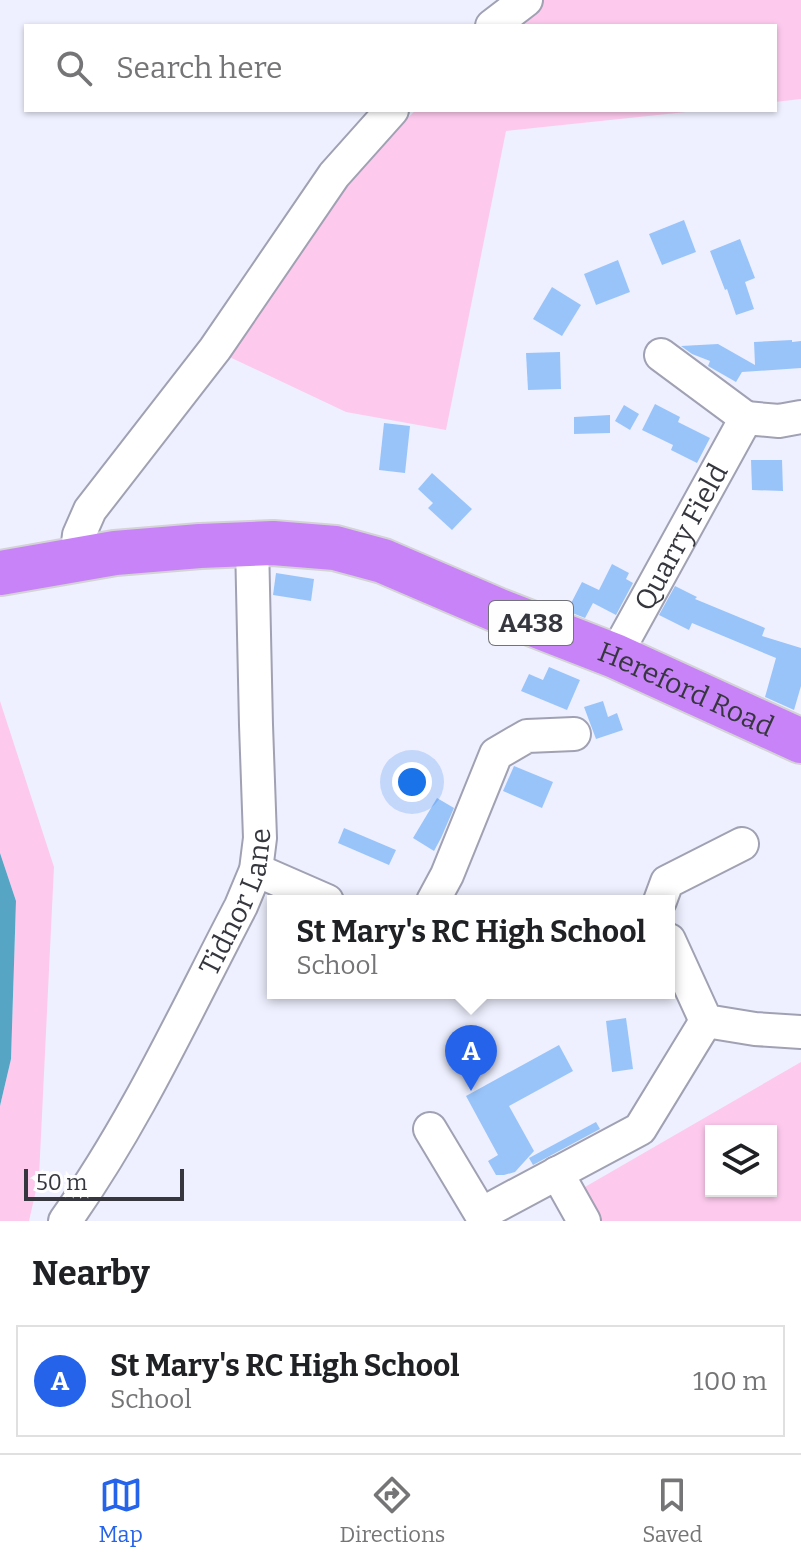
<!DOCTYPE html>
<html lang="en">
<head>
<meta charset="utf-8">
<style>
  :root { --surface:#fff; --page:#f6f6f6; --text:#202124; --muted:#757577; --line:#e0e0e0; --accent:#2563eb }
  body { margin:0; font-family:Bitter,serif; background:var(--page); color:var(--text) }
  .controls { position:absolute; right:24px; bottom:24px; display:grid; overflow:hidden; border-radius:0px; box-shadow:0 2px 6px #0004 }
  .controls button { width:72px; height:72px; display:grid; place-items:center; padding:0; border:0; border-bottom:2px solid var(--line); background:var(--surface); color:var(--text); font:40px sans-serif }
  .scale { position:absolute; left:24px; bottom:20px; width:160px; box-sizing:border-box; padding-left:8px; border:4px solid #36373e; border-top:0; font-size:22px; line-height:28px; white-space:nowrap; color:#36373e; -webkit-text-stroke:6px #fefefe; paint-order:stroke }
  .you { position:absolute; left:412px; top:782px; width:28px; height:28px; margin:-20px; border:6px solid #fff; border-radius:50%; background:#1a73e8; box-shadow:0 0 0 12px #1a73e833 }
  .badge { display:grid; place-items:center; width:52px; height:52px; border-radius:50%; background:var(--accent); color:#fff; font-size:26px; font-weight:700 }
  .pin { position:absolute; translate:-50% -66px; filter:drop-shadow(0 2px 4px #0008) }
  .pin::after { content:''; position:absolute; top:42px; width:28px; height:24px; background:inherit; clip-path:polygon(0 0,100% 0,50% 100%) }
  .popup { position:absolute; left:267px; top:895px; width:408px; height:104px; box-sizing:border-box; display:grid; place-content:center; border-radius:0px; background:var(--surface); filter:drop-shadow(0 2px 6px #0005); font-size:26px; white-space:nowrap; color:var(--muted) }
  .popup b { font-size:30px; color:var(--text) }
  .popup::after { content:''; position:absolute; left:50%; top:100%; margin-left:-16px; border:16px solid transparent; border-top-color:var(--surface) }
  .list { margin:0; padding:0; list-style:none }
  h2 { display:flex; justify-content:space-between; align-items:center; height:104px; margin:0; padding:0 32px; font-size:34px }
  h2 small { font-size:26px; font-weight:400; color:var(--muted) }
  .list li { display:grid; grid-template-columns:52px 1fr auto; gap:24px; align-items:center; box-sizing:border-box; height:112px; margin:0 16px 16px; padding:0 16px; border:2px solid var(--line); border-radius:0px }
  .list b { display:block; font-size:30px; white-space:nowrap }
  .list p { margin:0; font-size:26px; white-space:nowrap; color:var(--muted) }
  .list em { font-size:26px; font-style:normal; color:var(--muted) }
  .icon { flex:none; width:44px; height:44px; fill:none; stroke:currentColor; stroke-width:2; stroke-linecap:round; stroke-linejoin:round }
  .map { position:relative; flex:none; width:801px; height:1221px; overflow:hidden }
  .search { position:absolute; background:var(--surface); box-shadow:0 2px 6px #0004; left:24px; right:24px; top:24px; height:88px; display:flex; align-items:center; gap:20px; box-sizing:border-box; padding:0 28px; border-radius:0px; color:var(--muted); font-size:30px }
  .sheet { height:232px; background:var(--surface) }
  nav { display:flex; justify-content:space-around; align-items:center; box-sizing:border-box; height:112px; border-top:2px solid var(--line); background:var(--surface); font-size:22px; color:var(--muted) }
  nav a { display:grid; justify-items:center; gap:4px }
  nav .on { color:var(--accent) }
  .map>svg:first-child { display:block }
  .green { fill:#fdcaed; fill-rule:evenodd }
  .water { fill:#56a5c4 }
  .building { fill:#99c4fa }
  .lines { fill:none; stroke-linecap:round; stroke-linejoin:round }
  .minor-casing { stroke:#a0a1b3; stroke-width:36 }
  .highway-casing { stroke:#d3d3d5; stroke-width:48 }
  .minor { stroke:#fff; stroke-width:32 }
  .highway { stroke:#c783f7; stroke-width:44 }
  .labels { text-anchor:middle; stroke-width:6; stroke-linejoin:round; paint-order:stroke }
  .shield { fill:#fefefe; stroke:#727378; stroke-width:2 }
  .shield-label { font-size:26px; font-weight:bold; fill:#36373e }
  .street-label { font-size:28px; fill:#36373e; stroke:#fefefe }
</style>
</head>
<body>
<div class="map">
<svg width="801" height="1221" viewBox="0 0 801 1221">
  <rect width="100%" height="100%" fill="#eef0ff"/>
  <!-- green -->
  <g class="green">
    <polygon points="544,0 801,0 801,99 775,102 775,26 514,26"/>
    <polygon points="416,110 705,110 506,131 446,430 346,412 223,354 350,172"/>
    <polygon points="0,701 54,867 39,1177 29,1221 0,1221 0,1106 11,1059 16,901 0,853"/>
    <path d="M801 1062V1221H596L578 1191ZM711 1131H771V1191H711Z"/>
  </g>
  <!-- water -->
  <polygon class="water" points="0,853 16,901 11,1059 0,1106"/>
  <!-- building -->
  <g class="building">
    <polygon points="684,220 696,252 662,265 649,234"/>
    <polygon points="740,239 755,278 745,282 754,309 736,315 727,289 725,290 710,251"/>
    <polygon points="618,260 630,292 596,305 584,274"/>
    <polygon points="552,287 581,305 562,336 533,319"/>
    <polygon points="792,340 792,342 801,341 801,368 742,372 736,382 708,366 710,361 692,354 681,346 718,344 755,365 754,342"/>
    <polygon points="560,352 561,389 528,390 526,353"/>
    <polygon points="655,404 680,417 678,422 710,438 697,463 671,450 673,445 642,430"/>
    <polygon points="624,405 639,414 630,430 615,421"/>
    <polygon points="610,415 610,433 574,434 574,417"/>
    <polygon points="384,423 410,426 405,473 379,470"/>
    <polygon points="751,460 782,460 783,491 752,490"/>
    <polygon points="432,473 472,509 452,530 428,508 433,503 418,489"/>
    <polygon points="612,564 629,573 626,579 633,583 616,615 593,603 585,618 567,611 582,582 599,590"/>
    <polygon points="276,573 314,579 311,601 273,595"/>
    <polygon points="675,586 697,597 695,599 765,628 762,636 801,648 801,686 794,710 765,697 776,658 692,623 689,630 659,615"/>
    <polygon points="549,667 580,680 567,710 521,691 529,674 543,680"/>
    <polygon points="603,701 608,717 617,713 623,730 596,739 584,707"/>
    <polygon points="514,766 553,782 542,808 503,791"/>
    <polygon points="437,798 454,808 441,838 434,851 413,838"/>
    <polygon points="344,828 396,850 389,865 338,843"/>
    <polygon points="626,1018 633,1069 612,1072 606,1021"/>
    <polygon points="559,1045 573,1071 509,1106 534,1151 515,1172 504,1175 496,1175 488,1161 498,1155 466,1096"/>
    <polygon points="596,1122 600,1129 533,1165 529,1158"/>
  </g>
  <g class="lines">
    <defs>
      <g id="minor">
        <polyline points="492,26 526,0"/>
        <polyline points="661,355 746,418"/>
        <polyline points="76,560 79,535 90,510 215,349 334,175 392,110"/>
        <path id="s1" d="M615 656 746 418 779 421 801 417"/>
        <polyline points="256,870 327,901"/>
        <polyline points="433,901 447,875 496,754 527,736 574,734"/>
        <polyline points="660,901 667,882 742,844"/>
        <polyline points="669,940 706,1021 755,1029 801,1032"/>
        <polyline points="430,1129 481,1214 640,1129 706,1021"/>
        <polyline points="557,1173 584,1221"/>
        <path id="s2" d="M65 1221C135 1123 185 1013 241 906L256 870 260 838 256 725 252 543"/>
      </g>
      <g id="highway">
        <path id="s3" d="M0 573 115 553 200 546 273 543 335 548 383 561 497 610 615 656 801 741"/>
      </g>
    </defs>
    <!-- minor casing -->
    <use href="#minor" class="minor-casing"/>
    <!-- highway casing -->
    <use href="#highway" class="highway-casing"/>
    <!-- minor -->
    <use href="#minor" class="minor"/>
    <!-- highway -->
    <use href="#highway" class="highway"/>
  </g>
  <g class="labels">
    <!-- shield labels -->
    <rect class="shield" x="489" y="601" width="84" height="44" rx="6"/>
    <g class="shield-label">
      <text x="531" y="632">A438</text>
    </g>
    <!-- street labels -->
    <g class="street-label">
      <text dy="10" stroke="none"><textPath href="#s1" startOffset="136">Quarry Field</textPath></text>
      <text dy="10" stroke="none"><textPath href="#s3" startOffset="716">Hereford Road</textPath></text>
      <text dy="10" stroke="none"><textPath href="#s2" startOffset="364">Tidnor Lane</textPath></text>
    </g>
  </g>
</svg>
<div class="controls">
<button><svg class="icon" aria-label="layers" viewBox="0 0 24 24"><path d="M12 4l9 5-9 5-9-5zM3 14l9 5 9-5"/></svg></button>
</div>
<div class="scale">50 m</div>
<div class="you"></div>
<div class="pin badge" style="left:471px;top:1091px">A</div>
<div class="popup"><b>St Mary's RC High School</b>School</div>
<div class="search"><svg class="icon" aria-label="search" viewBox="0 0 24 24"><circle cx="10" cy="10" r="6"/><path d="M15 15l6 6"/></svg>Search here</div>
</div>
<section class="sheet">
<h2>Nearby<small></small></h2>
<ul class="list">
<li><span class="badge">A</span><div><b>St Mary's RC High School</b><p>School</p></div><em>100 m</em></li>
</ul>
</section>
<nav>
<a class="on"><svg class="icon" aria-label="map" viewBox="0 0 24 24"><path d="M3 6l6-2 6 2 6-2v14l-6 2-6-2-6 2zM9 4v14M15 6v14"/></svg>Map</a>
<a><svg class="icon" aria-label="directions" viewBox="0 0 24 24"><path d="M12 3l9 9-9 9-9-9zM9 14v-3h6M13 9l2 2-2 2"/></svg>Directions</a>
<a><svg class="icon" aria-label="saved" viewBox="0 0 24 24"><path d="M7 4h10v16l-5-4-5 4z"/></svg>Saved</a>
</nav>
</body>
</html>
